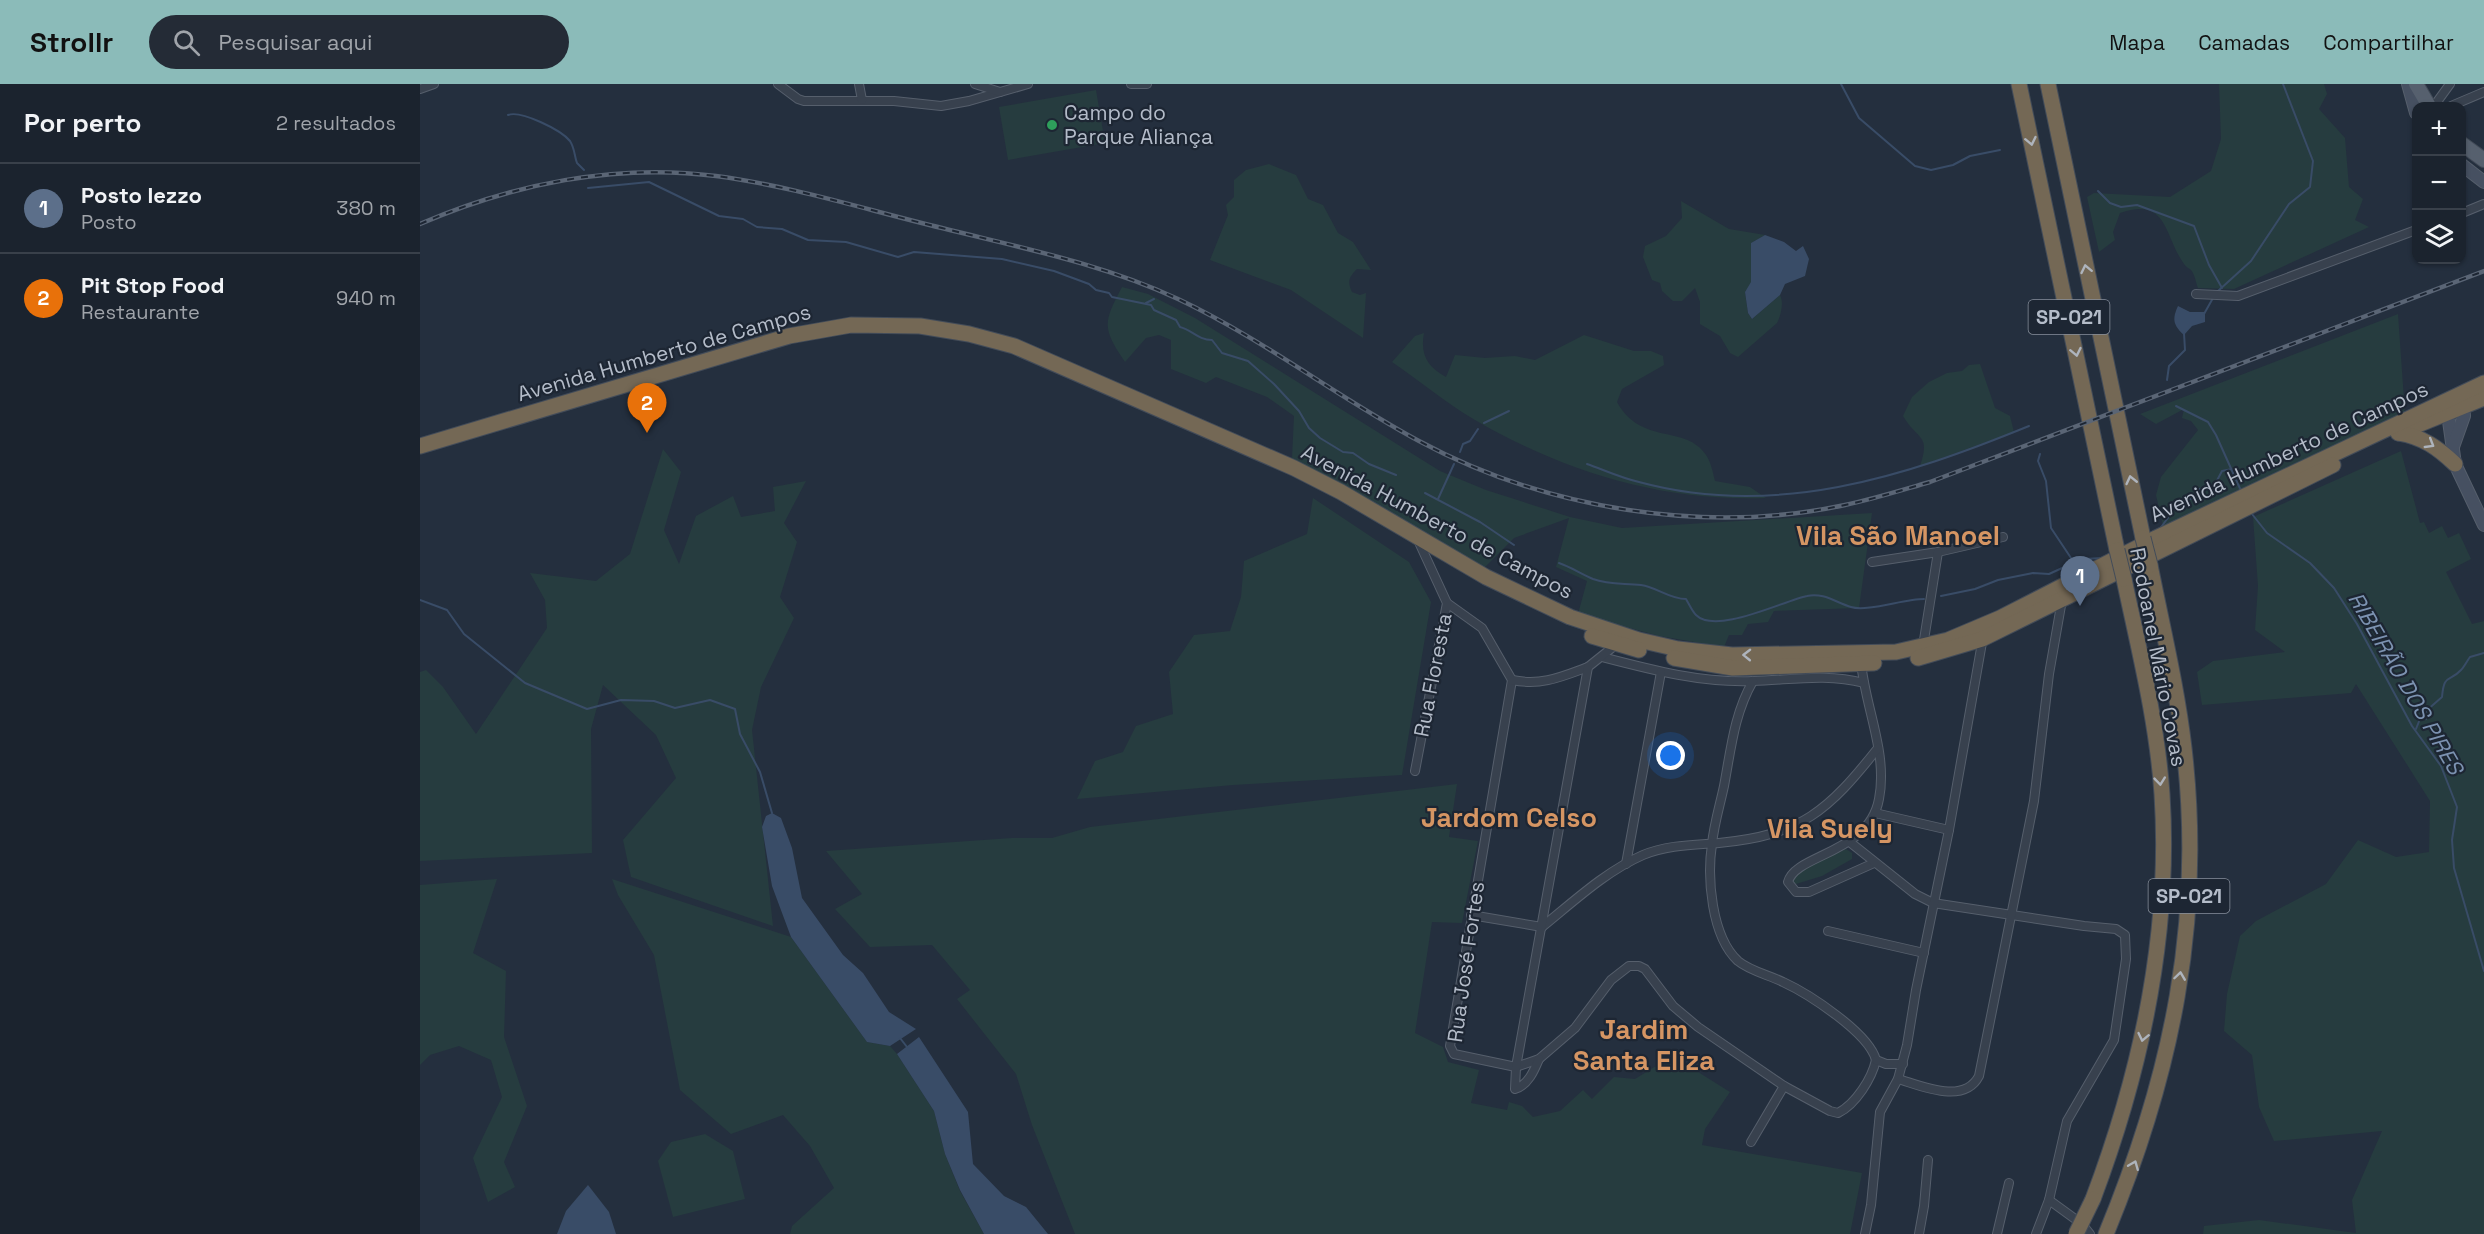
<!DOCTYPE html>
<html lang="pt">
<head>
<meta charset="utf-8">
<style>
  :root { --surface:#1b232e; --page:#242b36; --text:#f1f3f6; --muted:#a0a4aa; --line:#39404a; --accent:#8bbbb9 }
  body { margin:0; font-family:"Space Grotesk",sans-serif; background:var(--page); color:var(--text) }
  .controls { position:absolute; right:18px; top:18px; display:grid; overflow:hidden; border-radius:12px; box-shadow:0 2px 4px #0004 }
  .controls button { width:54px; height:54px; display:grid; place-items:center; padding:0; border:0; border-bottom:2px solid var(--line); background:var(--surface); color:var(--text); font:30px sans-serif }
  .you { position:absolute; left:1251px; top:672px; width:21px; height:21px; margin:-15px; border:4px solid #fff; border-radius:50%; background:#1a73e8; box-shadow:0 0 0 9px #1a73e833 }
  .badge { display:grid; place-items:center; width:39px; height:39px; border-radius:50%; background:var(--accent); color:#fff; font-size:20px; font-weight:700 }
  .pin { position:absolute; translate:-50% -50px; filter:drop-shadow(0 2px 3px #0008) }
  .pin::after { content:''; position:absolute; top:32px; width:21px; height:18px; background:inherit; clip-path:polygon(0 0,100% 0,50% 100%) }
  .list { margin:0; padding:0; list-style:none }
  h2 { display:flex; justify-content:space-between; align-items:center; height:78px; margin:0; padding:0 24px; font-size:26px }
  h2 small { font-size:20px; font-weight:400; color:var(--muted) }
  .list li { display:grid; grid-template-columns:39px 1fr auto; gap:18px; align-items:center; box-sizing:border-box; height:90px; padding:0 24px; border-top:2px solid var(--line) }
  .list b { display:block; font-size:22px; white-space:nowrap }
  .list p { margin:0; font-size:20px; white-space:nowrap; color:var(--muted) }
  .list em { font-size:20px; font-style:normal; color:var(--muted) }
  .icon { flex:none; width:33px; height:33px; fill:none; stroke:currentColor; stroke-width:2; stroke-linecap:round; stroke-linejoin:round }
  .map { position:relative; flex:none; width:2064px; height:1150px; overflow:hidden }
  header { display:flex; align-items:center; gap:36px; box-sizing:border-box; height:84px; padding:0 30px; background:var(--accent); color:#111 }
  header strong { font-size:28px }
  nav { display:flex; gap:33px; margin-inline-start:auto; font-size:21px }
  .search { width:420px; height:54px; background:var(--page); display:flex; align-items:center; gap:15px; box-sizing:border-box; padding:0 21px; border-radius:33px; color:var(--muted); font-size:22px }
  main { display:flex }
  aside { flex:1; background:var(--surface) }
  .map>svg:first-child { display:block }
  .green { fill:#263c3f }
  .water { fill:#394c67 }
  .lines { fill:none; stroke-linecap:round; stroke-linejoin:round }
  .stream { stroke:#394c67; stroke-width:2 }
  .street-casing { stroke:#565f6c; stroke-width:10 }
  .secondary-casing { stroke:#565f6c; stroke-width:14 }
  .primary-casing { stroke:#414a57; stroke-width:16 }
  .highway-casing { stroke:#434c59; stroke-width:17 }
  .street { stroke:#38414e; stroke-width:8 }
  .secondary { stroke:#465061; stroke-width:12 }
  .primary { stroke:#56606e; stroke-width:14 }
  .highway { stroke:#746855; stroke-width:15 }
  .rail-casing { stroke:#5a6575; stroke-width:4.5 }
  .rail { stroke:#1d2633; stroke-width:2; stroke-dasharray:7; stroke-linecap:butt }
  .highway-bridge-casing { stroke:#434c59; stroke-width:17; stroke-linecap:butt }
  .highway-bridge { stroke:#746855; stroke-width:15 }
  .oneway { stroke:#aeb4bd }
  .leisure-dot { fill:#2e9e5b; stroke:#1d2633; stroke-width:2 }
  .labels { text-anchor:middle; stroke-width:4.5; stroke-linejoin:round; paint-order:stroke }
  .shield { fill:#1d2633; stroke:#878f9c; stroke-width:1.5 }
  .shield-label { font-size:20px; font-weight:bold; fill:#b4bcc9 }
  .poi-label { font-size:21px; fill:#b4bcc9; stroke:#1d2633; text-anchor:start }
  .street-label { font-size:21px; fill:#b4bcc9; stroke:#1d2633 }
  .water-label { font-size:22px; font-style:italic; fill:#7c92b1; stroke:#1d2633 }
  .district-label { font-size:27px; font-weight:bold; fill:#d59563; stroke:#1d2633 }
</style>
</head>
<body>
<header>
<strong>Strollr</strong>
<div class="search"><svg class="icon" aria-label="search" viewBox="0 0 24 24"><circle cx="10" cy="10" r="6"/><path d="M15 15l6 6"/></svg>Pesquisar aqui</div>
<nav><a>Mapa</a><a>Camadas</a><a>Compartilhar</a></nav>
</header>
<main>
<aside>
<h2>Por perto<small>2 resultados</small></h2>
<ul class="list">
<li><span class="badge" style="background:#5c6f8a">1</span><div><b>Posto Iezzo</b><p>Posto</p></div><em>380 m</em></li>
<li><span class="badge" style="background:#e8710a">2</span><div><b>Pit Stop Food</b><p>Restaurante</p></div><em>940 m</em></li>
</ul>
</aside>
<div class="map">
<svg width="2064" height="1150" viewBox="0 0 2064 1150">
  <rect width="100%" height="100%" fill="#242f3e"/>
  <!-- green -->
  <g class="green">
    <path d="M1799 0H1904L1907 10 1899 25 1925 54 1929 103 1943 115 1935 136 1949 143 1814 205 1778 204C1776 199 1775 191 1771 186 1769 184 1766 183 1764 180 1744 152 1748 112 1700 129L1693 148 1695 156 1679 168 1667 113 1674 109 1750 113 1791 87 1801 55Z"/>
    <polygon points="676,6 685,59 588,76 579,23"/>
    <path d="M849 80 876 91 888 115 903 121 918 149 933 158 951 186 937 185C929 193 927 197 932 208L940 211 946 209 943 254 871 206 790 176 808 131 806 121 814 113V96L826 86Z"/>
    <path d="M1261 117 1309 145 1345 151 1331 159 1332 198 1325 208 1328 229 1332 235 1360 211C1364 219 1361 231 1357 239L1318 273 1310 269 1300 252 1280 240V218L1275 204 1262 217H1253L1242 207 1240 199 1232 196 1223 173 1225 162 1246 152 1262 134Z"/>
    <path d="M702 203 728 210 775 234 1020 387 1066 406 1150 433 1202 444 1452 429 1439 524 1354 527 1348 538 1328 540 1322 551H1309L1304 563 1239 552 1158 530 1167 497 1136 483 1149 434 1094 454 1062 486 969 427 872 374 874 332 847 313 796 293 786 299 751 285V256L739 251 726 254 705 278C682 244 683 239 702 203Z"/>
    <polygon points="1978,230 1985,330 1744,446 1736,411 1741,393 1778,346 1771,337 1762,334 1764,325 1736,340 1720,330"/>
    <path d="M1004 249C1000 270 1007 283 1026 293L1035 271 1065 274 1095 272 1115 276 1164 251 1214 267H1231L1243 272 1244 281 1202 305 1197 318C1221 362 1266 340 1286 371 1291 378 1293 389 1295 397L1330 403 1346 414C1243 418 1144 388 1055 336 1026 319 1000 297 972 278L995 252Z"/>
    <path d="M1560 280 1575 324 1590 332 1594 348 1500 382C1511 350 1498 357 1483 332L1492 313 1509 298 1527 289 1542 287 1549 281Z"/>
    <polygon points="243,365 261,388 244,446 259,480 276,432 313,412 321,433 355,427 353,403 386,397 364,439 377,458 360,513 374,534 341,603 332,646 353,842 211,793 203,756 256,694 236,651 183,601 171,645 172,769 0,777 0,588 6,586 23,603 56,650 127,544 125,516 110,489 176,497 210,470"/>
    <polygon points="1981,367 2000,439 2004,438 2009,449 2022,442 2028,454 2039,449 2051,475 2026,488 2052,540 2064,537 2064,1150 1783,1150 1784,1142 1839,1136 1936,1149 1932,1116 1962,1047 1854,1057 1839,1023 1832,971 1804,947 1807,910 1820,852 1836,837 1906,800 1938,756 1976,773 2009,768 2010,717 1936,600 1931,609 1782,621 1777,588 1793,577 1865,568 1835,546 1838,502 1833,433"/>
    <polygon points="893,414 989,478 1011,518 982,691 813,701 657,715 675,677 703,668 716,642 753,630 749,588 774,551 810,547 821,513 824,477 887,450"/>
    <polygon points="1037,700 1029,753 1058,757 1042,839 1012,838 995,949 1023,963 1028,978 1059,986 1051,1019 1087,1026 1089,1018 1102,1022 1113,1033 1140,1027 1163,1006 1172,1015 1194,993 1215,995 1241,979 1259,976 1310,1008 1285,1045 1282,1061 1442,1089 1430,1150 655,1150 612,1041 596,990 537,915 550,906 512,861 450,863 415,825 442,810 406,767 592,754 632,754 670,743"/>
    <polygon points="1426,765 1432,769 1432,775 1402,792 1376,800 1370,796 1374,789"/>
    <polygon points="77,795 53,869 86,887 84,953 107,1022 84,1078 95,1103 68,1118 53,1074 82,1013 71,976 39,962 10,971 0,981 0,801"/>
    <polygon points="192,795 371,853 447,958 470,962 477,970 514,1027 525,1070 540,1107 564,1150 370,1150 372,1142 414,1104 390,1062 363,1031 311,1050 260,1006 234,871 198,811"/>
    <polygon points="285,1050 313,1067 325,1115 253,1133 238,1077 251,1058"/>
  </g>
  <!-- water -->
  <g class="water">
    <polygon points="1345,151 1364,158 1376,167 1383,162 1389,175 1385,192 1365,200 1360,211 1332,235 1328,229 1325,208 1331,198 1331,159"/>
    <path d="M1758 222 1770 228H1785V238L1772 242 1764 251C1753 241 1752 235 1758 222Z"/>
    <polygon points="352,729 361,734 372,764 382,814 423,871 443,889 469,928 496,945 470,962 447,958 371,853 352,802 342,743 346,732"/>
    <polygon points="499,953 548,1028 553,1080 584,1112 606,1123 628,1150 564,1150 540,1106 525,1070 514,1027 477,970"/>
    <polygon points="168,1101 189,1128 196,1150 137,1150 146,1127"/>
  </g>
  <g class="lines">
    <!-- stream -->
    <g class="stream">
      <polyline points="1421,0 1439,34 1495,82 1511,86 1533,81 1550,72 1580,66"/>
      <path d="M88 31C101 26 141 46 150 57 155 65 154 71 157 79L164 86"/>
      <path d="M168 104 229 98 299 132 323 135 337 143 362 145 388 156 426 158 478 173 494 168 582 175 634 187 669 200 676 206 689 209 692 213 731 221 734 226 756 236 760 243C772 246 778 256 792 256L802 269 828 277 854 300 879 327 889 344 900 354 923 368 933 369 949 380 976 391"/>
      <polyline points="1678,107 1690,119 1701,123 1717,121 1774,142 1789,181 1802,204"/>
      <polyline points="1798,207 1831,177 1869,120 1890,103 1893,77 1863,0"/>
      <polyline points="726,219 734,215"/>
      <polyline points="1784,230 1793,214"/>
      <polyline points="1747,296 1749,282 1765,266 1764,249"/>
      <polyline points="1756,322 1788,338 1796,351 1822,409"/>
      <polyline points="1064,339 1089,327"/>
      <polyline points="1040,368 1043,360 1050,357 1058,345"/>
      <polyline points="1620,370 1618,377 1626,397 1631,444 1653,477"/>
      <path d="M1167 380C1184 386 1201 394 1219 398 1355 435 1484 393 1609 342"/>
      <polyline points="1005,409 1060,438 1094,461"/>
      <polyline points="1018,415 1034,380"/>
      <polyline points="1832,430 1847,449 1890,479 1914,504 1937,540 1992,642 2021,682 2037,723 2032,756 2034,784 2064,887"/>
      <polyline points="1739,446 1761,416 1778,414 1779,405 1792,406 1802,387 1812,385"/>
      <path d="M1139 479C1151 483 1161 490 1173 495 1189 501 1204 499 1221 501 1237 503 1249 515 1266 515 1269 520 1272 527 1276 531 1296 551 1363 517 1387 512 1403 508 1417 519 1431 523 1447 528 1484 515 1504 515"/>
      <polyline points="1521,512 1555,505 1578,496 1613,489 1629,490 1662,475 1684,474"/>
      <polyline points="0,516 27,526 44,550 105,599 167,625 201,616 234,617 255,624 290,616 315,625 320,650 340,688 352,729"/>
      <path d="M1996 645 2000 635H2006V627L2022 613C2024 589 2029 599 2041 586 2044 583 2047 577 2050 573L2064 569"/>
      <polyline points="480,954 487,963"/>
    </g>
    <defs>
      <g id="street">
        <polyline points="358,0 378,15 384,17 474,17 521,22 549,17 608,0"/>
        <polyline points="439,0 442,16"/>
        <polyline points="555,0 580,8"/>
        <polyline points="711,0 727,0"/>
        <polyline points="0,5 14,0"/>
        <polyline points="2014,22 2030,0"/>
        <polyline points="2031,22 2064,8"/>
        <polyline points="2042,129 2064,120"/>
        <polyline points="1776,210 1818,212 1996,146"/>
        <polyline points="1452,478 1518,468 1583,453"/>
        <path d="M1027 519 1062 544 1092 596 1030 962 1034 970 1096 983 1119 975 1155 944 1191 896 1209 882H1219L1225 885 1253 922 1278 943 1364 1002 1410 1027 1418 1029C1436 1020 1452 994 1456 976"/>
        <polyline points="1503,562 1518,468"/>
        <path d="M1182 573C1232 586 1281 599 1333 597 1371 596 1406 589 1444 599"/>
        <path d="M1441 578C1445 623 1468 669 1459 715 1449 770 1375 770 1368 798L1376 808H1389L1454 779"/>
        <path d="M1092 596C1121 602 1141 593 1168 583"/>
        <path d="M1333 597C1314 630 1311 665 1304 702 1300 721 1294 740 1292 760 1287 793 1291 852 1318 877 1330 887 1349 891 1363 898 1389 910 1449 949 1456 976"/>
        <polyline points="995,687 1027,519 997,454"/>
        <polyline points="1455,729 1529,746"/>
        <polyline points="1431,759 1495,810 1513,819 1664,842 1696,845 1705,851 1706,875 1694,956 1647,1037 1629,1116 1616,1150"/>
        <polyline points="1206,780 1241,588"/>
        <polyline points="1051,831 1122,843"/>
        <path d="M1122 843C1153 818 1186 787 1223 771 1247 761 1273 761 1299 759 1382 751 1408 727 1458 664"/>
        <polyline points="1408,847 1504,869"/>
        <path d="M1119 975C1114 987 1108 1001 1095 1005L1096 983 1168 583 1198 559"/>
        <polyline points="1456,976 1466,980 1483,980"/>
        <path d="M1478 995C1502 1002 1544 1021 1559 992L1614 717 1629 590 1642 516"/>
        <polyline points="1331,1058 1364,1002"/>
        <polyline points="1629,1116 1662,1140 1670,1150"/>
        <polyline points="1445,1150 1451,1121 1460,1028 1478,995 1487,961 1496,906 1529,746 1563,553"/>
        <polyline points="1499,1150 1504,1122 1508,1076"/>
        <polyline points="1577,1150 1589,1099"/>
      </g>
      <g id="secondary">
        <polyline points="1988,0 1996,29"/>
        <polyline points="2042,81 2064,98"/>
        <polyline points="2021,322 2029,337 2035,380 2064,441"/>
        <polyline points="2033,363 2044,332 2043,316"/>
      </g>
      <g id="primary">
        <polyline points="1996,0 2009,22"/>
        <polyline points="2042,60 2064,76"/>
      </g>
      <g id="highway">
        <polyline points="1599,0 1697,466"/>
        <polyline points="1628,0 1723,454"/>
        <polyline points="1978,349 2064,314"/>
        <path d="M1979 349C2003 353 2018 364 2035 380"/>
        <polyline points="0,362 369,252 431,241 500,242 549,250 594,262 874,384 921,408 1066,493 1150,533 1219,556 1258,565 1312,571 1476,568 1528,556 1580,534 1736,454 2064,299"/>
        <polyline points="1172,552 1219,566"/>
        <polyline points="1254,574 1313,584 1454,579"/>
        <polyline points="1498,574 1562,555 1913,381"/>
        <path d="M1673 1115C1722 985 1751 849 1742 710 1737 637 1719 566 1704 495"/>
        <path d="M1686 1150C1752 990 1784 837 1764 664 1757 603 1742 542 1730 481"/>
      </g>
    </defs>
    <!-- street casing -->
    <use href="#street" class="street-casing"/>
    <!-- secondary casing -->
    <use href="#secondary" class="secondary-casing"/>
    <!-- primary casing -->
    <use href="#primary" class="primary-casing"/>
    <!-- highway casing -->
    <use href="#highway" class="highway-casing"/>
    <!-- street -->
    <use href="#street" class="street"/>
    <!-- secondary -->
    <use href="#secondary" class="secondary"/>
    <!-- primary -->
    <use href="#primary" class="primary"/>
    <!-- highway -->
    <use href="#highway" class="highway"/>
    <defs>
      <path id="rail" d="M0 140C92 100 196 79 296 92 372 102 447 126 522 144 602 164 683 180 758 215 843 255 917 313 999 357 1125 425 1285 451 1425 421 1454 415 1482 406 1510 398L2064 187"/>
    </defs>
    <!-- rail casing -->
    <use href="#rail" class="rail-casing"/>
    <!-- rail -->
    <use href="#rail" class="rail"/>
    <defs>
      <g id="highway-bridge">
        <polyline points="1723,454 1730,481"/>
        <polyline points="1697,466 1704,495"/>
        <polyline points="1656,1150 1673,1115"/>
      </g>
    </defs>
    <!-- highway-bridge casing -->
    <use href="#highway-bridge" class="highway-bridge-casing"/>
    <!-- highway-bridge -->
    <use href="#highway-bridge" class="highway-bridge"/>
  </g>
  <!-- one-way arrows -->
  <defs><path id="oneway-chevron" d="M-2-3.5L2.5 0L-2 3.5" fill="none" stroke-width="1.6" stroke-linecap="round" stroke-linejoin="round" transform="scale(1.5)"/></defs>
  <g class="oneway">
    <use href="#oneway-chevron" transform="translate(1611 57) rotate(78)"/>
    <use href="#oneway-chevron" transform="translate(1666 185) rotate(-102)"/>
    <use href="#oneway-chevron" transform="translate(1656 268) rotate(78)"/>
    <use href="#oneway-chevron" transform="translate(2010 360) rotate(31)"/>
    <use href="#oneway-chevron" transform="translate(1711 396) rotate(-103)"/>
    <use href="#oneway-chevron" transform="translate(1327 571) rotate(-179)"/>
    <use href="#oneway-chevron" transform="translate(1740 697) rotate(84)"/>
    <use href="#oneway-chevron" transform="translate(1760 892) rotate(-82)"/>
    <use href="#oneway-chevron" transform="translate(1723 953) rotate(102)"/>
    <use href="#oneway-chevron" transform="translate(1714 1081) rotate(-68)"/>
  </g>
  <!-- markers -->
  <circle class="leisure-dot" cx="632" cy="41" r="6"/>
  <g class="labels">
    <!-- shield labels -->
    <g class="shield">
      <rect x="1608.5" y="216" width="81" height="34" rx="4.5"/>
      <rect x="1728.5" y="795" width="81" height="34" rx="4.5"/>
    </g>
    <g class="shield-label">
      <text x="1649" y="240">SP-021</text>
      <text x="1769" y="819">SP-021</text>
    </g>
    <!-- poi labels -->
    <g class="poi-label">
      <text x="644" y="36">Campo do<tspan x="644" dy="24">Parque Aliança</tspan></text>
    </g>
    <!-- street labels -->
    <g class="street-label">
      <text transform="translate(244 269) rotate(-16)" y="7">Avenida Humberto de Campos</text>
      <text transform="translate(1869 368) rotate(-25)" y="7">Avenida Humberto de Campos</text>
      <text transform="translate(1017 438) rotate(28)" y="7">Avenida Humberto de Campos</text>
      <text transform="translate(1738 573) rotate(79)" y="7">Rodoanel Mário Covas</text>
      <text transform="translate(1013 591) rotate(-79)" y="7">Rua Floresta</text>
      <text transform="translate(1046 878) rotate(-82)" y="7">Rua José Fortes</text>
    </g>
    <!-- water labels -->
    <g class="water-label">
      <text transform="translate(1986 599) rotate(60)" y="8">RIBEIRÃO DOS PIRES</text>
    </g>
    <!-- district labels -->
    <g class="district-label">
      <text x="1478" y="461">Vila São Manoel</text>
      <text x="1089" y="743">Jardom Celso</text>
      <text x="1410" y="754">Vila Suely</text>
      <text x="1224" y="955">Jardim<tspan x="1224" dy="31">Santa Eliza</tspan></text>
    </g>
  </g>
</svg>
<div class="controls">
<button>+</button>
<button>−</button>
<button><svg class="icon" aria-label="layers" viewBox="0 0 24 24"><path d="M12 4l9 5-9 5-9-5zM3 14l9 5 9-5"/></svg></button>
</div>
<div class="you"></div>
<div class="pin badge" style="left:1660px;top:522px;background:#5c6f8a">1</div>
<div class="pin badge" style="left:227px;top:349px;background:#e8710a">2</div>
</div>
</main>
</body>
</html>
